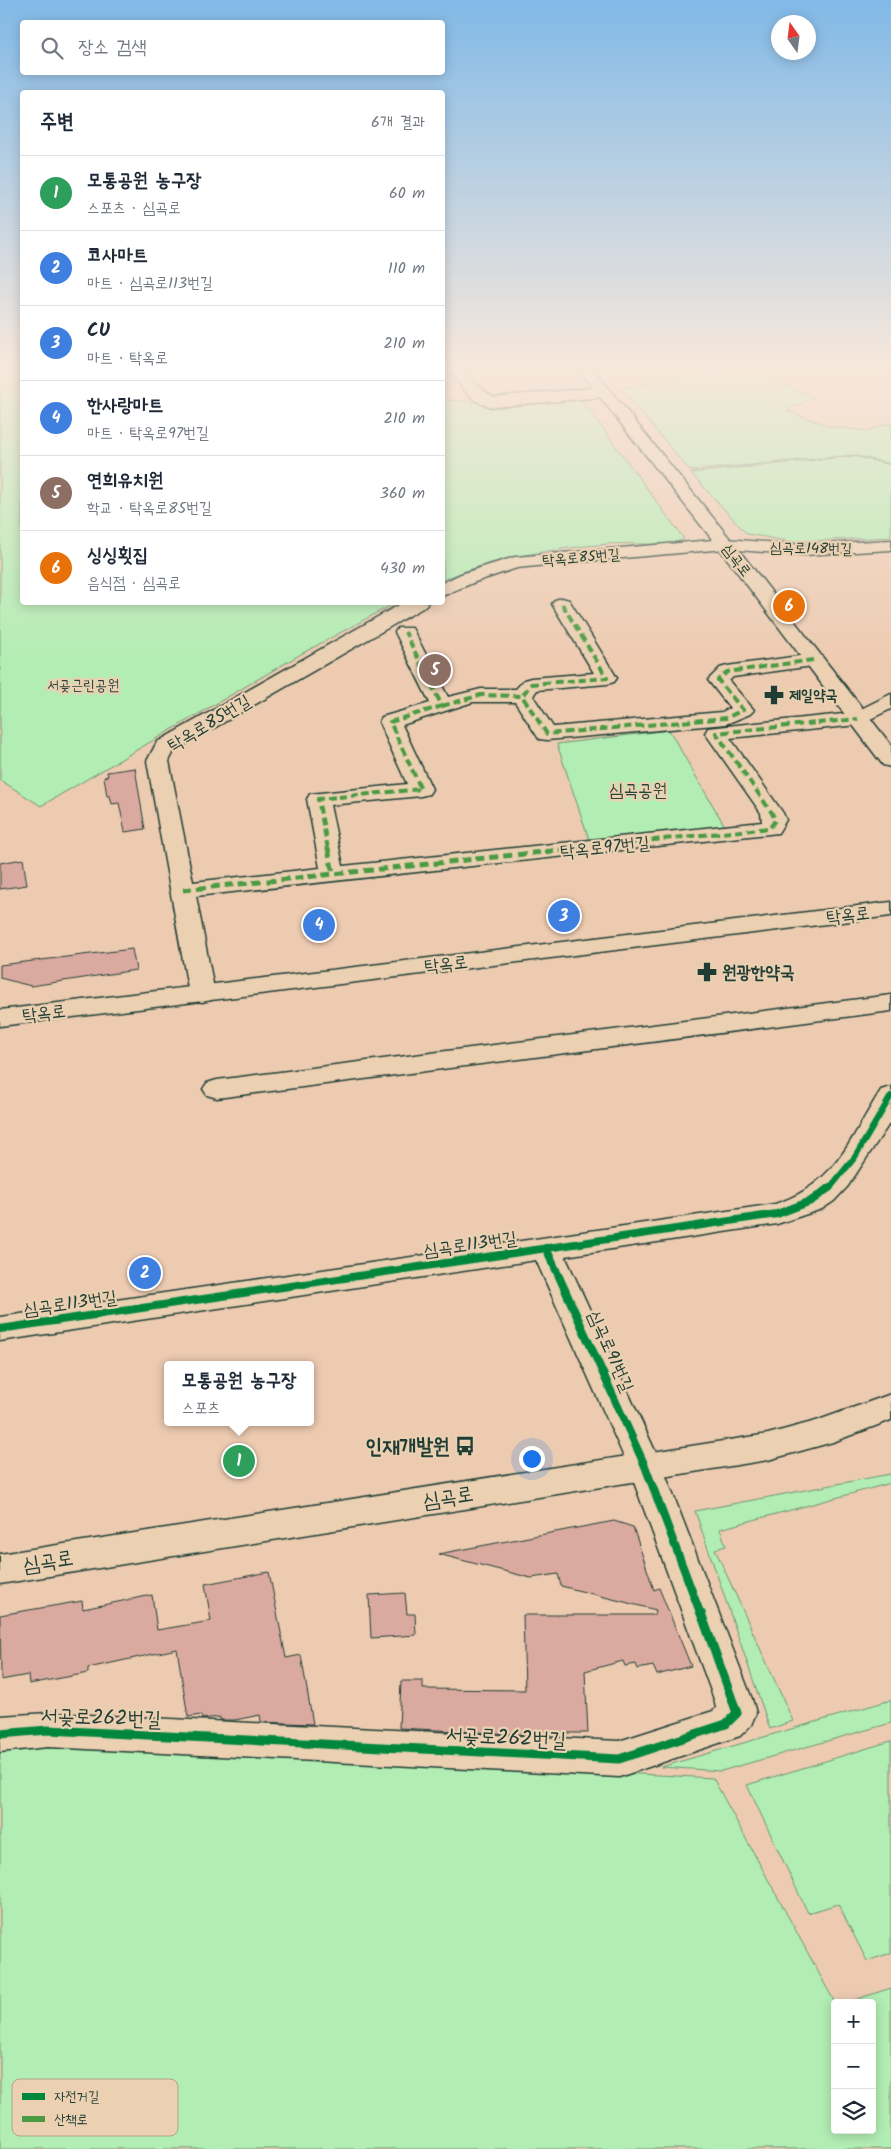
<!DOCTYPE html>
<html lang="ko">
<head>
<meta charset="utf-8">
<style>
  :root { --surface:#fff; --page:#f2f2f3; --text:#1f2937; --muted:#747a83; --line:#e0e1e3; --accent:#1f3d34 }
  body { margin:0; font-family:Kalam,"Poor Story",sans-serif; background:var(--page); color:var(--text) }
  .controls { position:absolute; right:15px; bottom:15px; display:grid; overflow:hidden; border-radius:5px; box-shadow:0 2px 12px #0003 }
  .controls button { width:45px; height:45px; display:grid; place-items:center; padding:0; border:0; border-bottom:1px solid var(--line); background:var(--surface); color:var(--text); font:25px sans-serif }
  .compass { position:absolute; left:771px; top:15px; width:45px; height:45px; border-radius:50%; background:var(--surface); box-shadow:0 2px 12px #0003; rotate:346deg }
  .you { position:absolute; left:531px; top:1458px; width:18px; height:18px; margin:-12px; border:4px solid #fff; border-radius:50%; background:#1a73e8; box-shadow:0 0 0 8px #1a73e833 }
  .badge { display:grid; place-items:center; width:32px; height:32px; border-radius:50%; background:var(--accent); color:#fff; font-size:16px; font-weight:700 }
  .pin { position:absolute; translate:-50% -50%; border:2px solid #fff; box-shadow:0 1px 5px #0006 }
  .popup { position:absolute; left:164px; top:1361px; width:150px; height:65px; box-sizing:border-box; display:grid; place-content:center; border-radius:5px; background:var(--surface); filter:drop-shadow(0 1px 4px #0005); font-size:16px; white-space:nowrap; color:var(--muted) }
  .popup b { font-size:19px; color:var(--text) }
  .popup::after { content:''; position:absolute; left:50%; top:100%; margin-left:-10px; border:10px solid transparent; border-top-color:var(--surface) }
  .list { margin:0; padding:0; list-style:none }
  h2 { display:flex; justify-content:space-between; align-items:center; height:65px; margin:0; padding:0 20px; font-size:21px }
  h2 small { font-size:16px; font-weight:400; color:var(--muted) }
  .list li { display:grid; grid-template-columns:32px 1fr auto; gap:15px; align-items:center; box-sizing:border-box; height:75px; padding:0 20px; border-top:1px solid var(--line) }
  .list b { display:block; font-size:19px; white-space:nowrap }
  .list p { margin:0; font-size:16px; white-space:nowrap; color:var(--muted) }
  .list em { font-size:16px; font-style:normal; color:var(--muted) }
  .icon { flex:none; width:28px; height:28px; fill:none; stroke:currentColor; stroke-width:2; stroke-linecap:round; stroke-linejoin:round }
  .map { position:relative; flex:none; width:891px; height:2149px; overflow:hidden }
  .search { position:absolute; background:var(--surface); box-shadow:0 2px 12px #0003; left:20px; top:20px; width:425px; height:55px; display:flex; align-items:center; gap:12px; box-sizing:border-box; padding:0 18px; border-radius:5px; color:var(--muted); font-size:19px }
  .panel { position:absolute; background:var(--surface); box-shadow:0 2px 12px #0003; left:20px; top:90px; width:425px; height:515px; border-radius:5px }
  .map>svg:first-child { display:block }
  .green { fill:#b2edb3; stroke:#689574 }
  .building { fill:#daaaa0; stroke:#1f3d34 }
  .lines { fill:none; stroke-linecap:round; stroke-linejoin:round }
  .minor-casing { stroke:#1f3d34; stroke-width:3 }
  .tertiary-casing { stroke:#1f3d34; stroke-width:3 }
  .minor { fill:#ebd0b2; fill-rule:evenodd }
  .tertiary { fill:#ebd0b2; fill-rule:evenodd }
  .quiet-far1 { stroke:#4a9a42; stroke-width:4; stroke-dasharray:8 4; stroke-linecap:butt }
  .quiet { stroke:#4a9a42; stroke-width:5; stroke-dasharray:9 5; stroke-linecap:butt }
  .cycleway-far2-casing { stroke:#ebd0b2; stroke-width:9 }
  .cycleway-far1-casing { stroke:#ebd0b2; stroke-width:11 }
  .cycleway-casing { stroke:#ebd0b2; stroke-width:12 }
  .cycleway-far2 { stroke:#00873e; stroke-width:6 }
  .cycleway-far1 { stroke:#00873e; stroke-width:8 }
  .cycleway { stroke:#00873e; stroke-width:9 }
  .labels { text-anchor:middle; stroke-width:4.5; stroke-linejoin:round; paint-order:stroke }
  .far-street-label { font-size:15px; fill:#1f3d34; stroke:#ebd0b2 }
  .far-park-label { font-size:15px; fill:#26463a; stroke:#ebd0b2 }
  .far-poi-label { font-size:15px; font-weight:bold; fill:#1f3d34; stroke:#ebd0b2; text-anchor:start }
  .street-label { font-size:18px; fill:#1f3d34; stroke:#ebd0b2 }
  .park-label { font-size:18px; fill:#26463a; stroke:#ebd0b2 }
  .poi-label { font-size:18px; font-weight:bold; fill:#1f3d34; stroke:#ebd0b2; text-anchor:start }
  .near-poi-label { font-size:21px; font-weight:bold; fill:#1f3d34; stroke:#ebd0b2; text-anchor:end }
  .near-street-label { font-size:21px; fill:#1f3d34; stroke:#ebd0b2 }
  .key { fill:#ebd0b2; stroke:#aea48c; stroke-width:1 }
  .key-label { font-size:14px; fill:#1f3d34 }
</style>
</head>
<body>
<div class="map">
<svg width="891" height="2149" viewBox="0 0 891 2149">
  <rect width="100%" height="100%" fill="#edcbb1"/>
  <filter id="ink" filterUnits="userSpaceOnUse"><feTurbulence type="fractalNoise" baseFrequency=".02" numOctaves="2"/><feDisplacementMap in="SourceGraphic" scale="10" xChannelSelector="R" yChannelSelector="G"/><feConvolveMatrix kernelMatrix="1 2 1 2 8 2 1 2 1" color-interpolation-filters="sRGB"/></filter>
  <g filter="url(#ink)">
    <!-- green -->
    <g class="green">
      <polygon points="0,363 22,363 22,602 395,603 301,654 41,806 0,780"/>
      <polygon points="736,364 814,397 787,411 832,427 867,431 891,423 891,464 853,455 690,471 621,389"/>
      <path d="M581 399 684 539C668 548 628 542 608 544 552 549 494 557 443 580V400L508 404Z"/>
      <polygon points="853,456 891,465 891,537 793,542 747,534 691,473"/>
      <polygon points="669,730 730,835 593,851 557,744"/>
      <polygon points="890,1474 891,1483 720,1529 726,1546 715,1549 793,1721 770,1729 695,1511"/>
      <polygon points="891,1700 891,1723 721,1771 661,1767"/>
      <polygon points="17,1740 713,1778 835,2003 835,2130 872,2130 872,2003 845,2003 891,1988 891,2149 0,2149 0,1742"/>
      <polygon points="891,1741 891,1953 867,1961 838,1904 808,1913 747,1785"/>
    </g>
    <!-- building -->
    <g class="building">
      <polygon points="135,768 145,829 125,832 119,803 112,804 110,796 107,796 104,777 108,776 107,772"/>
      <polygon points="23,859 27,885 0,889 0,863"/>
      <polygon points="132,949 136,970 31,986 0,978 0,965"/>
      <polygon points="614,1521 633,1527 654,1590 659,1588 691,1666 657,1675 653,1666 638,1669 636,1664 625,1666 623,1661 585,1671 588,1733 551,1733 551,1736 399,1728 401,1681 423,1681 423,1689 525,1690 523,1615 655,1615 656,1610 561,1586 558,1574 531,1578 438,1554"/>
      <polygon points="269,1572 286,1658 301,1655 313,1724 261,1722 260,1715 235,1720 220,1720 220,1717 202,1719 201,1715 188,1717 177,1649 88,1668 88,1673 29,1684 28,1675 1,1680 0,1615 82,1601 83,1609 152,1595 157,1630 211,1621 205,1584"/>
      <polygon points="405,1593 407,1614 415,1614 416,1635 371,1638 369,1595"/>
    </g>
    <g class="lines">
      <defs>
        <g id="minor">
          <path d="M447 363H462L474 383 493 397 604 387 612 392 604 397 491 407C468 401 457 383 447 363Z"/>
          <polygon points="725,539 804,545 891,540 891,550 804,555 725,549 567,563 517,568 475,582 442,596 442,583 461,574 515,557"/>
          <polygon points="562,598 569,600 617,678 614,682 607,684 537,690 533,696 553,727 722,712 730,708 708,680 720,668 727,666 813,654 820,656 823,660 820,664 813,666 733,677 729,681 754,710 750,714 726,724 547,740 539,739 515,702 473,702 402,725 432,789 429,794 421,796 330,805 343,866 762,822 761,813 705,733 708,728 853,713 891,694 891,709 858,725 730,738 783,813 786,820 778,833 196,896 215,994 211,1000 202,1002 193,1000 189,994 147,761 157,742 404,602 428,602 426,606 174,751 169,761 193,882 320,868 307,799 310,794 407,784 379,722 382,717 430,703 395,632 398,628 412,628 448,697 481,689 516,689 524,680 531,678 594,673 552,604 555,600"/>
          <polygon points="891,995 891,1011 217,1098 207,1095 203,1089 207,1083 217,1080"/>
          <path d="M891 1087V1121L848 1186 834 1201 822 1209 777 1224 565 1256 662 1466 752 1699 756 1713 751 1725 740 1736 619 1777 48 1747 0 1752V1716L48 1713 619 1741 713 1711 716 1708 714 1699 628 1466 536 1260 0 1341V1317L775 1204C837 1184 849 1140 881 1090Z"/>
        </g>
        <g id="tertiary">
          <polygon points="573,363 588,363 731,540 891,745 891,767 883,765 719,548"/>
          <polygon points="891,902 891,916 0,1026 0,1010"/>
          <polygon points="891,1394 891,1420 833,1442 768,1460 0,1584 0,1554 768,1434 816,1421"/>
        </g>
      </defs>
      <!-- minor casing -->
      <use href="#minor" class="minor-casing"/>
      <!-- tertiary casing -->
      <use href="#tertiary" class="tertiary-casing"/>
      <!-- minor -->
      <use href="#minor" class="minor"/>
      <!-- tertiary -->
      <use href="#tertiary" class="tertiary"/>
      <!-- quiet-far1 -->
      <g class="quiet-far1">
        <polyline points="562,604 607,678 531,684 522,696 547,734 726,718 743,710 718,680 727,672 813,660"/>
        <polyline points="442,706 481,695 522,696"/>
        <polyline points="328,849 318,799 421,789 390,722 442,706 405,632"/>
        <polyline points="568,849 770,828 775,820 772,813 716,733 858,719"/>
      </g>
      <!-- quiet -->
      <g class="quiet">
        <polyline points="328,848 333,874"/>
        <polyline points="183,890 580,848"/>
      </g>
      <defs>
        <polyline id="cycleway-far2" points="829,1189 855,1157 891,1096"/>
        <g id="cycleway-far1">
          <polyline points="546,1248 645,1466 701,1615"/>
          <polyline points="0,1329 777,1214 811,1201 830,1187"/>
        </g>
        <polyline id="cycleway" points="0,1734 48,1730 619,1759 726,1724 737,1713 701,1613"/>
      </defs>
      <!-- cycleway-far2 casing -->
      <use href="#cycleway-far2" class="cycleway-far2-casing"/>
      <!-- cycleway-far1 casing -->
      <use href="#cycleway-far1" class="cycleway-far1-casing"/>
      <!-- cycleway casing -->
      <use href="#cycleway" class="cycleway-casing"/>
      <!-- cycleway-far2 -->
      <use href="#cycleway-far2" class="cycleway-far2"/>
      <!-- cycleway-far1 -->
      <use href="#cycleway-far1" class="cycleway-far1"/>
      <!-- cycleway -->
      <use href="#cycleway" class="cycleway"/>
    </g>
  </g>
  <!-- sky -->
  <linearGradient id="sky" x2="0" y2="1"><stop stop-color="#81b9e7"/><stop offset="0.55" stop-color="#f7e8dc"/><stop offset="1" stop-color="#f7e8dc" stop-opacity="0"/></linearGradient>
  <rect width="891" height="664" fill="url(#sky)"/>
  <!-- icons -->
  <defs>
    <symbol id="pharmacy-bare" viewBox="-9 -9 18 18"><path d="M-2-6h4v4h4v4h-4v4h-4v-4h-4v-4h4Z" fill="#1f3d34" stroke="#ebd0b2" stroke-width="2.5" paint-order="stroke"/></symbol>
    <symbol id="bus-bare" viewBox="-9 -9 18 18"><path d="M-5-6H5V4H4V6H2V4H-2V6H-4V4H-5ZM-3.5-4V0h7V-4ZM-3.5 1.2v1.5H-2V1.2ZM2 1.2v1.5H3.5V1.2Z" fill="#1f3d34" stroke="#ebd0b2" stroke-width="2.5" paint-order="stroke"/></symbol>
  </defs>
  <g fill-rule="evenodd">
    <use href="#pharmacy-bare" x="760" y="681" width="28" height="28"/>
    <use href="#pharmacy-bare" x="693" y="958" width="28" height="28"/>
    <use href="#bus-bare" x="451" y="1432" width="28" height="28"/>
  </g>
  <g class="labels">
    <!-- far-street labels -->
    <g class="far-street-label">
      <text transform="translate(811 548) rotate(1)" y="5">심곡로148번길</text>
      <text transform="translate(581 557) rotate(-5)" y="5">탁옥로85번길</text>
      <text transform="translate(737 560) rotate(53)" y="5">심곡로</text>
    </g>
    <!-- far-park labels -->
    <g class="far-park-label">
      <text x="83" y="690">서곶근린공원</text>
    </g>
    <!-- far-poi labels -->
    <g class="far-poi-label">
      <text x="789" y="700">제일약국</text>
    </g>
    <!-- street labels -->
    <g class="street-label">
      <text transform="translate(209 723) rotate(-31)" y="6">탁옥로85번길</text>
      <text transform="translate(605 847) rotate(-6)" y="6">탁옥로97번길</text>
      <text transform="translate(848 915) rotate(-7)" y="6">탁옥로</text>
      <text transform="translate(446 964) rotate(-7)" y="6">탁옥로</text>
      <text transform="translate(44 1013) rotate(-7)" y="6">탁옥로</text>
      <text transform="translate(470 1244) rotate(-8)" y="6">심곡로113번길</text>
      <text transform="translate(70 1303) rotate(-8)" y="6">심곡로113번길</text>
      <text transform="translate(611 1351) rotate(66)" y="6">심곡로91번길</text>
    </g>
    <!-- park labels -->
    <g class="park-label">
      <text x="638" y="796">심곡공원</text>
    </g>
    <!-- poi labels -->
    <g class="poi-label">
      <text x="722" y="978">원광한약국</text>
    </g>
    <!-- near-poi labels -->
    <g class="near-poi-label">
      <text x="450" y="1453">인재개발원</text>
    </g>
    <!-- near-street labels -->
    <g class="near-street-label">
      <text transform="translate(448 1497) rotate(-9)" y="7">심곡로</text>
      <text transform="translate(48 1561) rotate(-9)" y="7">심곡로</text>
      <text transform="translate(101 1717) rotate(2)" y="7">서곶로262번길</text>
      <text transform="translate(506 1737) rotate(3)" y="7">서곶로262번길</text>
    </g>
  </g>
  <!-- legend -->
  <rect x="12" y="2079" width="166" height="57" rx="8" class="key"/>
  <rect x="22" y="2093" width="23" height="7" fill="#00873e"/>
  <rect x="22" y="2116" width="23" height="6" fill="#4a9a42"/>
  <g class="key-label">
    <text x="54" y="2101">자전거길</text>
    <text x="54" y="2124">산책로</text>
  </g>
</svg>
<div class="controls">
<button>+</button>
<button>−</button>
<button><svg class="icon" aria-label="layers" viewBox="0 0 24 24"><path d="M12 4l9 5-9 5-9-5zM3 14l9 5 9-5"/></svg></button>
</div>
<svg class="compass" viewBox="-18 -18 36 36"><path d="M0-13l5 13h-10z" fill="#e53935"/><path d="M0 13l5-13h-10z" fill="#747a83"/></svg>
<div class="you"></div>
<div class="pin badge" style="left:239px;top:1461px;background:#2e9e5b">1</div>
<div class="popup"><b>모통공원 농구장</b>스포츠</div>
<div class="pin badge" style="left:145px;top:1273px;background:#3f7fe0">2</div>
<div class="pin badge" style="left:564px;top:916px;background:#3f7fe0">3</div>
<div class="pin badge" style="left:319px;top:925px;background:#3f7fe0">4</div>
<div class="pin badge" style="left:435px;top:670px;background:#8d6e63">5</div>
<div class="pin badge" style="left:789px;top:606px;background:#e8710a">6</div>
<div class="search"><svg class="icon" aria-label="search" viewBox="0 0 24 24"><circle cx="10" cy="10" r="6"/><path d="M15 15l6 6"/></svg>장소 검색</div>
<section class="panel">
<h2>주변<small>6개 결과</small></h2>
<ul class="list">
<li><span class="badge" style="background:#2e9e5b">1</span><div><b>모통공원 농구장</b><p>스포츠 · 심곡로</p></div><em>60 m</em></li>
<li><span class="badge" style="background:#3f7fe0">2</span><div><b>코사마트</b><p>마트 · 심곡로113번길</p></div><em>110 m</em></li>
<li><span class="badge" style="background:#3f7fe0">3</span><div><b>CU</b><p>마트 · 탁옥로</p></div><em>210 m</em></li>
<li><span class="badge" style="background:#3f7fe0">4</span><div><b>한사랑마트</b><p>마트 · 탁옥로97번길</p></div><em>210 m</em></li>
<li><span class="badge" style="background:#8d6e63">5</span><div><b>연희유치원</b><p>학교 · 탁옥로85번길</p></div><em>360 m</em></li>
<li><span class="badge" style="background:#e8710a">6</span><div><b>싱싱횟집</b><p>음식점 · 심곡로</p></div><em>430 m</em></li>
</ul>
</section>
</div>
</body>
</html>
